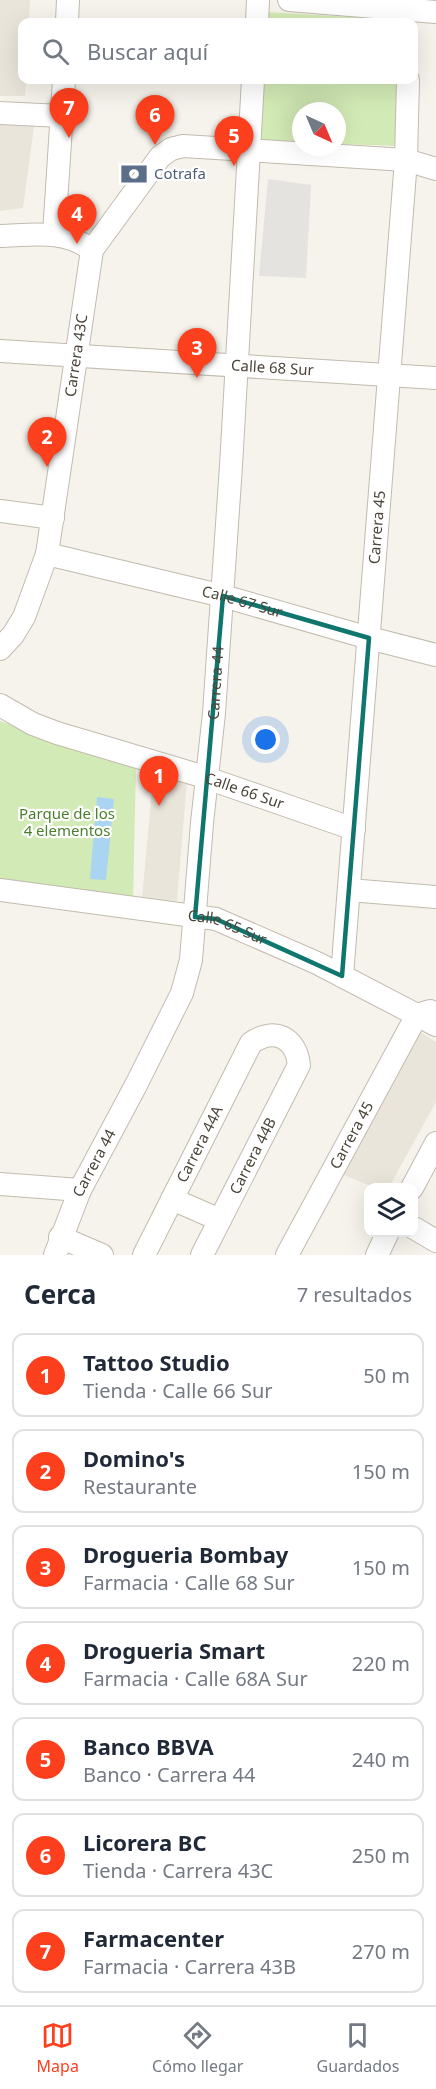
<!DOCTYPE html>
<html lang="es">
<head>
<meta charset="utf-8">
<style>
  :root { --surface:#fff; --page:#f2f2f3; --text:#1f2937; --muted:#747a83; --line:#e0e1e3; --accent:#fc3f1d }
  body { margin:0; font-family:"Noto Sans",sans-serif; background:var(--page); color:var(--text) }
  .controls { position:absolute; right:18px; bottom:18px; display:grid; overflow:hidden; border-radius:12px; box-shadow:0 6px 24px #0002 }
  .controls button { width:54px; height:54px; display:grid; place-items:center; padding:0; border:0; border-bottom:2px solid var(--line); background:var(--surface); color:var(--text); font:30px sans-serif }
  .compass { position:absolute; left:292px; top:102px; width:54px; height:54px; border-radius:50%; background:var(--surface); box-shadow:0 6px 24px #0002; rotate:136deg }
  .you { position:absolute; left:266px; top:740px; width:21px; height:21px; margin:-15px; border:4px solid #fff; border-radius:50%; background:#1a73e8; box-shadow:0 0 0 9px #1a73e833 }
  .badge { display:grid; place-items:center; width:39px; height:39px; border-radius:50%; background:var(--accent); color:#fff; font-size:20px; font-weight:700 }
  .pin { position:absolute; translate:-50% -50px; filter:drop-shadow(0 2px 3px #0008) }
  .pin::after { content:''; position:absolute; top:32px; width:21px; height:18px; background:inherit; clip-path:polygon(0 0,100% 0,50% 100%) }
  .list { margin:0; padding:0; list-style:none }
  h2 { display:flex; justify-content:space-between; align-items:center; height:78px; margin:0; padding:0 24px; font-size:26px }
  h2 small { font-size:20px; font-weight:400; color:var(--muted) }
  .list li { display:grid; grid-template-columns:39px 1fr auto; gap:18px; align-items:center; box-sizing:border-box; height:84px; margin:0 12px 12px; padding:0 12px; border:2px solid var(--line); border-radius:12px }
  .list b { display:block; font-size:22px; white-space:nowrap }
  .list p { margin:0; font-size:20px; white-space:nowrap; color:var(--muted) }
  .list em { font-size:20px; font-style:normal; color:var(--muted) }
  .icon { flex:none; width:33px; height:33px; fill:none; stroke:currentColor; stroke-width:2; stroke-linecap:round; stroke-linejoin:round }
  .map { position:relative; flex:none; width:436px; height:1255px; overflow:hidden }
  .search { position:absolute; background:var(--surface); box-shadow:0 6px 24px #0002; left:18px; right:18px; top:18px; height:66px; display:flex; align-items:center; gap:15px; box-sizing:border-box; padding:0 21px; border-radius:12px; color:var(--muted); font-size:22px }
  .sheet { height:750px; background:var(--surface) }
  nav { display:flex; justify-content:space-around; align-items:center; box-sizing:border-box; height:84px; border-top:2px solid var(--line); background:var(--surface); font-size:16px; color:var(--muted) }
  nav a { display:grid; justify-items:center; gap:3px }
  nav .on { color:var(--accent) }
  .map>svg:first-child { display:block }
  .residential { fill:#eae5da }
  .green { fill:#d2eab5 }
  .parking { fill:#e5e3e0 }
  .water { fill:#a9d4f2 }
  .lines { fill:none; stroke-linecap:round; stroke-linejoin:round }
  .minor-casing { stroke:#c2bbae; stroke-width:24 }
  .minor { stroke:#fff; stroke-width:22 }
  .marked { fill:none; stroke:#0f766e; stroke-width:4.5; stroke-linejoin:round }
  .labels { text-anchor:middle; stroke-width:4.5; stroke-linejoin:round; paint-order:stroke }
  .service-label { font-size:15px; fill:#4e5e75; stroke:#fff; text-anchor:start }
  .street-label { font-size:15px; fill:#4b4439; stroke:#fff }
  .park-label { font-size:15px; fill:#4a7f2a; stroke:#fff }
</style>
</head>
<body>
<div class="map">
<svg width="436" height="1255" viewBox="0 0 436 1255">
  <rect width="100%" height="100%" fill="#f6f3ec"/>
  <!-- residential -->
  <g class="residential">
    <polygon points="0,0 30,0 29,22 22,22 22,80 26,80 25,96 0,96"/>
    <polygon points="0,118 35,120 23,208 0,211"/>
    <polygon points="153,778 187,781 177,901 142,898"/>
    <polygon points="417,1030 436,1042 436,1102 389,1187 373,1187 341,1174"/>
  </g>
  <!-- green -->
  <g class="green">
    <polygon points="266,12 403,20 403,22 266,22"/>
    <polygon points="263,80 401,80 399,146 337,144 337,111 301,111 301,142 260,140"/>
    <polygon points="0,721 136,764 133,900 0,881"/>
  </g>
  <!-- parking -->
  <polygon class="parking" points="268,179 311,185 306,278 259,276"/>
  <!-- water -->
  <polygon class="water" points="97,797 114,799 106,880 90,879"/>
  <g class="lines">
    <defs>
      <g id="minor">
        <polyline points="289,0 436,12"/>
        <polyline points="67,22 68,0"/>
        <polyline points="257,22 258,0"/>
        <polyline points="0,113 61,116"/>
        <polyline points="54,234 64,80"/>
        <path d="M0 236C33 235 64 229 92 250"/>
        <path id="s1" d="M0 351 436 378"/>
        <polyline points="0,511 53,518"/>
        <path id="s2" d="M47 554 223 596 369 638 436 655"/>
        <path id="s3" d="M0 649 13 635 24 617 47 554 92 250 160 157 171 149 183 146 406 160 436 169"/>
        <path id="s4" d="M0 705 33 724 57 733 198 775 354 829"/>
        <path id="s5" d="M0 890 216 919 317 963 436 1025"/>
        <polyline points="349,890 436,897"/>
        <path id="s6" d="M342 976 406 160 408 80"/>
        <polyline points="0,1184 80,1190"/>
        <polyline points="412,1188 436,1143"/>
        <polyline points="172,1199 220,1220"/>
        <polyline points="414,1228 436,1241"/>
        <polyline points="60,1237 102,1255"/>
        <path id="s7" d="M55 1255 80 1190 136 1085 182 993 191 960 202 823 214 713 231 466 253 80"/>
        <path id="s8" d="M144 1255 251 1043C274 1027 296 1037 299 1065L202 1255"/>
        <path id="s9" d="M287 1255 417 1015 430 1011"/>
        <polyline points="377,1255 388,1232"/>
      </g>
    </defs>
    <!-- minor casing -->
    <use href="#minor" class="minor-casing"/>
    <!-- minor -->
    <use href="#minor" class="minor"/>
  </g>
  <!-- marked area -->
  <path class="marked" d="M223 596 369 638 342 976 216 919 195 917Z"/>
  <!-- icons -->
  <defs>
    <symbol id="bank-bare" viewBox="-9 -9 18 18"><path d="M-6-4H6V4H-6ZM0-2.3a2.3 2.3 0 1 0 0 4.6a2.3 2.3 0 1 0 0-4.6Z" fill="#5c6f8a" stroke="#fff" stroke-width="2.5" paint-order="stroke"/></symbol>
  </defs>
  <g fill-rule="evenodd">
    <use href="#bank-bare" x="115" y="155" width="38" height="38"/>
  </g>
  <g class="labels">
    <!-- service labels -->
    <g class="service-label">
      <text x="154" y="179">Cotrafa</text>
    </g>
    <!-- street labels -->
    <g class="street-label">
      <text dy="5" stroke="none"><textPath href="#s3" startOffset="308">Carrera 43C</textPath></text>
      <text dy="5" stroke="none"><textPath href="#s1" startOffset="273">Calle 68 Sur</textPath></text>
      <text dy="5" stroke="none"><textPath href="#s6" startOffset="450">Carrera 45</textPath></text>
      <text dy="5" stroke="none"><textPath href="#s2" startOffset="201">Calle 67 Sur</textPath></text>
      <text dy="5" stroke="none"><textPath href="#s7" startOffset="604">Carrera 44</textPath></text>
      <text dy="5" stroke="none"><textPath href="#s4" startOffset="260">Calle 66 Sur</textPath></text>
      <text dy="5" stroke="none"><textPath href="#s5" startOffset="231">Calle 65 Sur</textPath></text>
      <text dy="5" stroke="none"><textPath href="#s9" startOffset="136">Carrera 45</textPath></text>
      <text dy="5" stroke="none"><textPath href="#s8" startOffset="124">Carrera 44A</textPath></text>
      <text transform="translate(253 1156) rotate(-63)" y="5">Carrera 44B</text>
      <text dy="5" stroke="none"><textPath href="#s7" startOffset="100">Carrera 44</textPath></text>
    </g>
    <!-- park labels -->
    <g class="park-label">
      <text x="67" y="819">Parque de los<tspan x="67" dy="17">4 elementos</tspan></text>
    </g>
  </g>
</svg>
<div class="controls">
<button><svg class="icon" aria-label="layers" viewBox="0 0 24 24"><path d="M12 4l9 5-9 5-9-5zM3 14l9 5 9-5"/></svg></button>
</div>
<svg class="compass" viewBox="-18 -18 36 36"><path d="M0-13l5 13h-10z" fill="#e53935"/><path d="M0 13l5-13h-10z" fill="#747a83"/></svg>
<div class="you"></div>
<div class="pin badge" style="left:159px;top:806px">1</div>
<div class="pin badge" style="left:47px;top:467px">2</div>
<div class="pin badge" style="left:197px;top:378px">3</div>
<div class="pin badge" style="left:77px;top:244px">4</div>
<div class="pin badge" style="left:234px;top:166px">5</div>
<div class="pin badge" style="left:155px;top:145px">6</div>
<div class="pin badge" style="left:69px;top:138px">7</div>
<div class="search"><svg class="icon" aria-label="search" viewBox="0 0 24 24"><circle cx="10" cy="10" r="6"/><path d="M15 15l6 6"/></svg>Buscar aquí</div>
</div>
<section class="sheet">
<h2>Cerca<small>7 resultados</small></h2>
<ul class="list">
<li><span class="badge">1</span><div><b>Tattoo Studio</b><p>Tienda · Calle 66 Sur</p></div><em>50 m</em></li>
<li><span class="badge">2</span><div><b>Domino's</b><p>Restaurante</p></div><em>150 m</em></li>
<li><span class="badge">3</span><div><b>Drogueria Bombay</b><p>Farmacia · Calle 68 Sur</p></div><em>150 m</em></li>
<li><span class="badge">4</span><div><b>Drogueria Smart</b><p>Farmacia · Calle 68A Sur</p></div><em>220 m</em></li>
<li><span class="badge">5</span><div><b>Banco BBVA</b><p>Banco · Carrera 44</p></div><em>240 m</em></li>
<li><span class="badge">6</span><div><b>Licorera BC</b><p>Tienda · Carrera 43C</p></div><em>250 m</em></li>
<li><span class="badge">7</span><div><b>Farmacenter</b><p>Farmacia · Carrera 43B</p></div><em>270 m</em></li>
</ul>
</section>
<nav>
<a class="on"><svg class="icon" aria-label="map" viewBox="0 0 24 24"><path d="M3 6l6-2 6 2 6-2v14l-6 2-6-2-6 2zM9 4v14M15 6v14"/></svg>Mapa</a>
<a><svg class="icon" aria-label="directions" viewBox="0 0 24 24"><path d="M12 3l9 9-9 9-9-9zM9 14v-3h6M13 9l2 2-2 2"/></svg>Cómo llegar</a>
<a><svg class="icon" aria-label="saved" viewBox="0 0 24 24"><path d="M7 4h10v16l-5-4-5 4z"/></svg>Guardados</a>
</nav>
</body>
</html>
